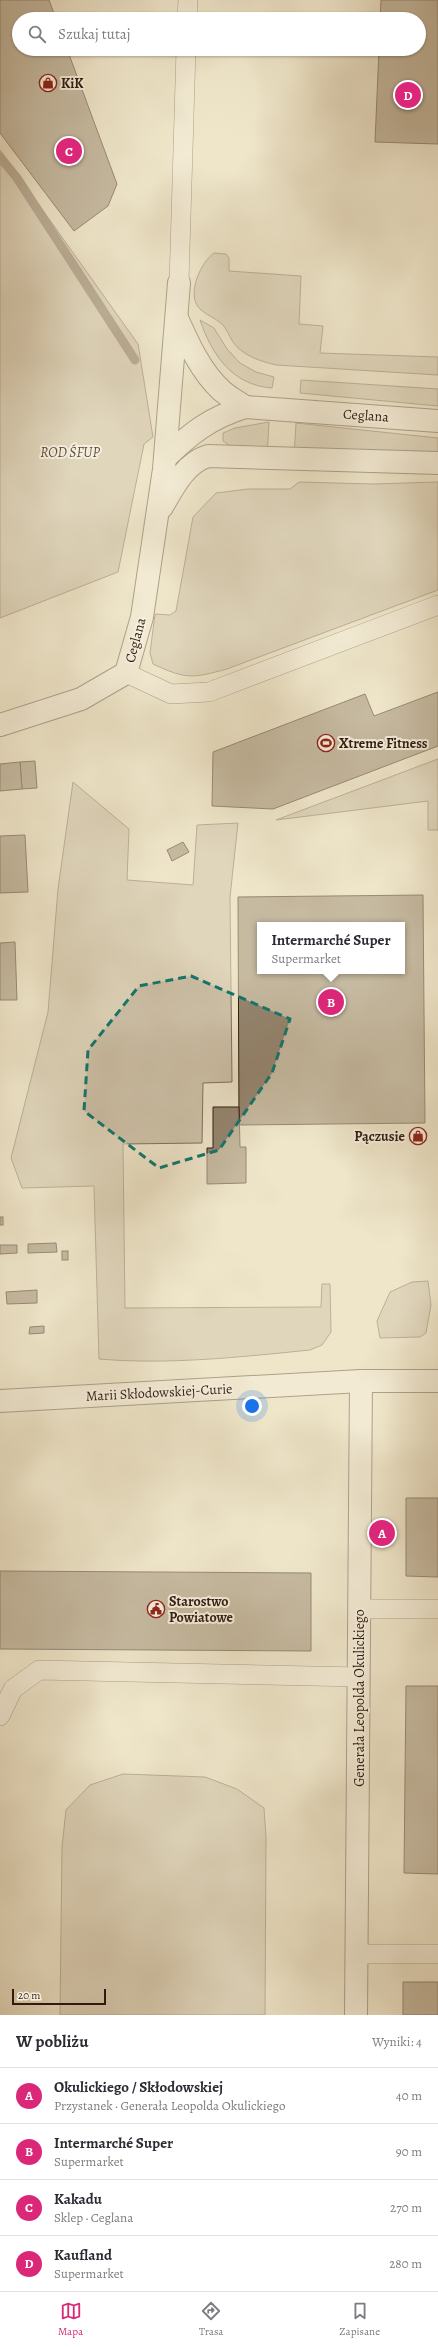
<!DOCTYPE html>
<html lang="pl">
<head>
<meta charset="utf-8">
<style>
  :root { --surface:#fff; --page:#f2f2f3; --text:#2b2b33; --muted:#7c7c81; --line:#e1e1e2; --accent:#db2777 }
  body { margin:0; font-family:Alegreya,serif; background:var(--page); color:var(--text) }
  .scale { position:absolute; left:12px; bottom:10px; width:94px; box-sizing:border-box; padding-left:4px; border:2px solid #311b0e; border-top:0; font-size:11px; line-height:14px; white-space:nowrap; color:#311b0e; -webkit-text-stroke:3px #f5efdd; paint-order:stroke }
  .you { position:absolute; left:252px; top:1406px; width:14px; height:14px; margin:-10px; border:3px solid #fff; border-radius:50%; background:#1a73e8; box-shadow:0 0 0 6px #1a73e833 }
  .badge { display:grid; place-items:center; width:26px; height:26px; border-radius:50%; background:var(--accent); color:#fff; font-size:13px; font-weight:700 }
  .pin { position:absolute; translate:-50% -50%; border:2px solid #fff; box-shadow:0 1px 4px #0006 }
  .popup { position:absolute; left:257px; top:922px; width:148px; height:52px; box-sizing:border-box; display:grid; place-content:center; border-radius:0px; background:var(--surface); filter:drop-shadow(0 1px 3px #0005); font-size:13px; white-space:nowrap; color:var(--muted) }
  .popup b { font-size:15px; color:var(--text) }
  .popup::after { content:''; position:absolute; left:50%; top:100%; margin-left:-8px; border:8px solid transparent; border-top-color:var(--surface) }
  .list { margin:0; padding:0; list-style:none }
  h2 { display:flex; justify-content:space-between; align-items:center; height:52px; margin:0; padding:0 16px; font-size:17px }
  h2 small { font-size:13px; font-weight:400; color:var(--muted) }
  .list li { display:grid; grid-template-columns:26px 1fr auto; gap:12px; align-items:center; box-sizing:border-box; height:56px; padding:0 16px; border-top:1px solid var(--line) }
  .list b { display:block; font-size:15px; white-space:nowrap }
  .list p { margin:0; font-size:13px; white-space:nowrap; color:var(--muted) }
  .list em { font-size:13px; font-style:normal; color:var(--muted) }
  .icon { flex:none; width:22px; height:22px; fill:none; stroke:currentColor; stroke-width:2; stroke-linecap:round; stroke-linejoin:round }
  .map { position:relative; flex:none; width:438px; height:2015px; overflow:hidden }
  .search { position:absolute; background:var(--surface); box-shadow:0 1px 3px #0004; left:12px; right:12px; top:12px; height:44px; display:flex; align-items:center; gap:10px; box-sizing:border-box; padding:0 14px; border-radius:22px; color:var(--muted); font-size:15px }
  .sheet { height:276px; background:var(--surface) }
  nav { display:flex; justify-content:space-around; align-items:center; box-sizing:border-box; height:56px; border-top:1px solid var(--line); background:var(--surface); font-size:11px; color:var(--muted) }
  nav a { display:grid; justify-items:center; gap:2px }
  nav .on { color:var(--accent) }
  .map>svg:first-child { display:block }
  .green { fill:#cfc3ab; stroke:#806f5c }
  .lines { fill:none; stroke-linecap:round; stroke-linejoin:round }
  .stream { stroke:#7c6b59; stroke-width:9 }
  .building { fill:#948570; stroke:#311b0e; fill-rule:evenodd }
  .service-casing { stroke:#604e3d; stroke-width:20 }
  .minor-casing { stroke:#604e3d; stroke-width:24 }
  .service { stroke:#f5efdd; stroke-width:19 }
  .minor { stroke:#f5efdd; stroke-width:22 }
  .marked { fill:none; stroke:#0f766e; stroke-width:3; stroke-dasharray:8 5; stroke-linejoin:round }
  .labels { text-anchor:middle; stroke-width:4; stroke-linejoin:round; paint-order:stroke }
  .poi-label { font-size:14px; font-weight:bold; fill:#311b0e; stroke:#f5efdd; text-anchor:start }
  .street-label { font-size:14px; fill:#311b0e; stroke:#f5efdd }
  .park-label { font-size:14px; font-style:italic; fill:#604d3d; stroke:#f5efdd }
</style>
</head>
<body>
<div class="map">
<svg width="438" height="2015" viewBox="0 0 438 2015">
  <rect width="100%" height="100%" fill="#efe6cb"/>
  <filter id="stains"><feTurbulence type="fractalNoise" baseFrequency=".005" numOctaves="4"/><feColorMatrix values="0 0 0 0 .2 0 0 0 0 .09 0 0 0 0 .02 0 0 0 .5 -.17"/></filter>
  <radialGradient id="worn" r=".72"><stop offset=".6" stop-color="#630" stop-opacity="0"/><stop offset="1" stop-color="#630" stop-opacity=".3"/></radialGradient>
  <!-- green -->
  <g class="green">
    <polygon points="0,150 138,344 153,437 144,444 118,572 0,618"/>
    <path d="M214 253 226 254 229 258V271L301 276 299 324 323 326 320 353 438 357V375L276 365C260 361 243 356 233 342 229 336 227 329 222 324 215 318 207 315 201 310 185 297 200 263 214 253Z"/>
    <path d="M200 320 214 328 227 349 240 363 256 372 274 377 272 388C232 385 212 355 200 320Z"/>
    <polygon points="301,380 438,389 438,406 300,393"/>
    <polygon points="269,422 267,457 235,449 223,441 223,433 235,428"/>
    <polygon points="296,423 438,438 438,463 294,457"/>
    <path d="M299 482 373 484 438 482V590L227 669C193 678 187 680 153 664L150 653 155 614 170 615 176 611 193 517 216 493 248 489H290Z"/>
    <polygon points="438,759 438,830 428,830 428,801 276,820"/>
    <path d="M73 782 129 829 127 880 193 885 197 825 238 823 230 897 232 1082 203 1083 202 1143 123 1144 125 1308 321 1307 322 1284H330L331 1332 322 1345 310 1350C241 1357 169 1365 99 1359L94 1186 22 1188 11 1158 48 1012 58 889Z"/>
    <polygon points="428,1281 431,1305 426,1333 420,1337 380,1338 377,1321 390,1292 412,1282"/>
    <polygon points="123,1774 205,1777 237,1789 264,1808 266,1837 265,2015 60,2015 62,1847 66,1810 90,1785"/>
  </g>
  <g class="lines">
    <!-- stream -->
    <polyline class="stream" points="0,157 17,178 135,360"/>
  </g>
  <!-- building -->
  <g class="building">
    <polygon points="0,0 49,0 56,19 19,19 19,49 67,49 117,184 108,206 74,231 0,133"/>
    <polygon points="381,0 438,0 438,144 375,142 379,49 419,49 419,19 380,19"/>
    <polygon points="438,692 438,746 273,809 212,806 213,752 365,694 374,716"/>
    <polygon points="35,761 37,788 22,789 20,762"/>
    <polygon points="20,762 22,789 0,791 0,764"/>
    <polygon points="25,835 28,892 0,893 0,836"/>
    <polygon points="183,842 189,852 172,861 167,850"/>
    <path d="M423 895 425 1123 239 1125 238 897ZM260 925H402V971H260Z"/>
    <polygon points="15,942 17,1000 0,1000 0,943"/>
    <polygon points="213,1107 239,1107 240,1147 246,1147 246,1183 207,1184 207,1148 213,1148"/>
    <rect x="0" y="1217" width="3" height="8"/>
    <polygon points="56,1243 57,1252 28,1253 28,1244"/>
    <polygon points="0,1245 17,1245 17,1253 0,1254"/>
    <rect x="62" y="1251" width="6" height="9"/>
    <polygon points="37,1290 37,1303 7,1304 6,1292"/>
    <polygon points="44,1326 44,1333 29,1334 30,1327"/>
    <polygon points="406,1498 438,1498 438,1577 406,1576"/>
    <polygon points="0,1571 311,1573 311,1651 0,1649"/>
    <polygon points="406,1686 438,1686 438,1874 404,1873"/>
    <rect x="403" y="1982" width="35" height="33"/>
  </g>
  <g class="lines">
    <defs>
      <g id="service">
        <polyline points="187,19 188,0"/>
        <polyline points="179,283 186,49"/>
        <polyline points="126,673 171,694 209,692 438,605"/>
        <polyline points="359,1609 438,1609"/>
        <polyline points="0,1716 13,1689 39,1670 359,1677"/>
        <polyline points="357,1954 438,1954"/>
      </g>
      <g id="minor">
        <path d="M177 318C188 343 201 372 222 391 229 397 238 402 245 407"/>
        <path d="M165 458C191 433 210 418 245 407L438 421"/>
        <path d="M162 507C173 488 185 463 208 456L438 463"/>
        <polyline points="0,725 81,699 126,673 142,617 164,469 179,283"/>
        <polyline points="0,1401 361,1381 438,1381"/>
        <polyline points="356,2015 361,1381"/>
      </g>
    </defs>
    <!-- service casing -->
    <use href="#service" class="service-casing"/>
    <!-- minor casing -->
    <use href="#minor" class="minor-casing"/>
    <!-- service -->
    <use href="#service" class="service"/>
    <!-- minor -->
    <use href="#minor" class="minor"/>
  </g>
  <!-- marked area -->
  <path d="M0 0H438V2015H0ZM191 976 290 1019 272 1073 219 1150 159 1168 84 1111 88 1050 139 986Z" fill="#efe6cb" fill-opacity=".55" fill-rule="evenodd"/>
  <path class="marked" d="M191 976 290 1019 272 1073 219 1150 159 1168 84 1111 88 1050 139 986Z"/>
  <!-- icons -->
  <defs>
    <symbol id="shop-ring" viewBox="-11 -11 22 22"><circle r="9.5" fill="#f5efdd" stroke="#8f2418" stroke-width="1.5"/><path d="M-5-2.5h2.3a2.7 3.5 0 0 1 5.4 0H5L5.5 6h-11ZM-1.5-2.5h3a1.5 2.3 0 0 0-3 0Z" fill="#8f2418"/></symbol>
    <symbol id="stadium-ring" viewBox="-11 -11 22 22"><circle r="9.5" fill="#f5efdd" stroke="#8f2418" stroke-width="1.5"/><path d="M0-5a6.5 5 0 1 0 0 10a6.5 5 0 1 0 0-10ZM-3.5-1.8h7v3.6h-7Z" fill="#8f2418"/></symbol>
    <symbol id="civic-ring" viewBox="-11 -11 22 22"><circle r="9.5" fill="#f5efdd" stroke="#8f2418" stroke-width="1.5"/><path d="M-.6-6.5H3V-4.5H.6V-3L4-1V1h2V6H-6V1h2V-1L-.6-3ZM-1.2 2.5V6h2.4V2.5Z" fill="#8f2418"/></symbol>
  </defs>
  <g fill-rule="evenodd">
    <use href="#shop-ring" x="38" y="73" width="20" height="20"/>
    <use href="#stadium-ring" x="316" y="733" width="20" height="20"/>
    <use href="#shop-ring" x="408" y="1126" width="20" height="20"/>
    <use href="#civic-ring" x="146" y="1599" width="20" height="20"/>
  </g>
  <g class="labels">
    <!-- poi labels -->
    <g class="poi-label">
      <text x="61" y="88">KiK</text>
      <text x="339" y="748">Xtreme Fitness</text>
      <text x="405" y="1141" text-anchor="end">Pączusie</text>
      <text x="169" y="1606">Starostwo<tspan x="169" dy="16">Powiatowe</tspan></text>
    </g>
    <!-- street labels -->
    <g class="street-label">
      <text transform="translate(366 415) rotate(4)" y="5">Ceglana</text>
      <text transform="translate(135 640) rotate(-75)" y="5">Ceglana</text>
      <text transform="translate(159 1392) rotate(-3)" y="5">Marii Skłodowskiej-Curie</text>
      <text transform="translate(359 1698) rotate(-90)" y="5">Generała Leopolda Okulickiego</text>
    </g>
    <!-- park labels -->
    <g class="park-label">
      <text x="70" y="457">ROD ŚFUP</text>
    </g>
  </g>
  <rect width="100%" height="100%" filter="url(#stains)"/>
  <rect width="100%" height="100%" fill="url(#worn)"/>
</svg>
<div class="scale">20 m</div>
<div class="you"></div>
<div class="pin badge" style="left:382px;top:1533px">A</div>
<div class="pin badge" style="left:331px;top:1002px">B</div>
<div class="popup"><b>Intermarché Super</b>Supermarket</div>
<div class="pin badge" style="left:69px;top:151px">C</div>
<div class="pin badge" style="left:408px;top:95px">D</div>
<div class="search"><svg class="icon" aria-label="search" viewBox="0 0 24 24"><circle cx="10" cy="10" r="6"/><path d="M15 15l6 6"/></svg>Szukaj tutaj</div>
</div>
<section class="sheet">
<h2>W pobliżu<small>Wyniki: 4</small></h2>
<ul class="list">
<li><span class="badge">A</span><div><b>Okulickiego / Skłodowskiej</b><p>Przystanek · Generała Leopolda Okulickiego</p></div><em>40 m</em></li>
<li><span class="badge">B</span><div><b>Intermarché Super</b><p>Supermarket</p></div><em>90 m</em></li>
<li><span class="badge">C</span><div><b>Kakadu</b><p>Sklep · Ceglana</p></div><em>270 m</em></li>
<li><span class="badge">D</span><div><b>Kaufland</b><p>Supermarket</p></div><em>280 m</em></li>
</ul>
</section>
<nav>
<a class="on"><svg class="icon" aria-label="map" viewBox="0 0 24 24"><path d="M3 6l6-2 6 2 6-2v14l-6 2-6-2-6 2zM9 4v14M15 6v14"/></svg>Mapa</a>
<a><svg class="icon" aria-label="directions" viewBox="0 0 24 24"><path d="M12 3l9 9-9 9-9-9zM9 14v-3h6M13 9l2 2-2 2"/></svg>Trasa</a>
<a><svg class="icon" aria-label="saved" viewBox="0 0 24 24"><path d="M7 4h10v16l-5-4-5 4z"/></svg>Zapisane</a>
</nav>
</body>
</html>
